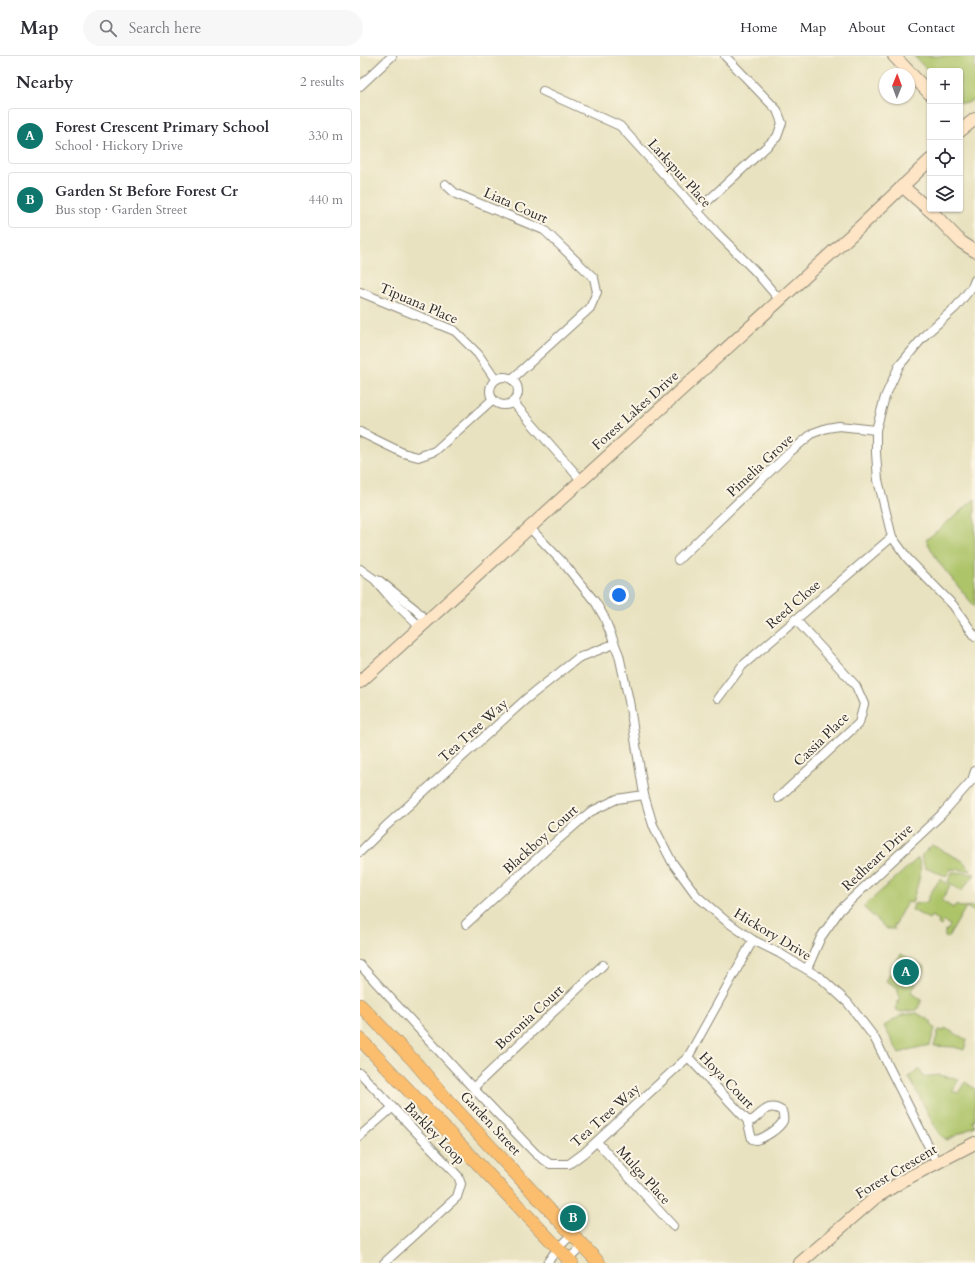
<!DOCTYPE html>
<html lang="en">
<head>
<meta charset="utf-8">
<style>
  :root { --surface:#fff; --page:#f7f7f7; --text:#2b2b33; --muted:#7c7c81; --line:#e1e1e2; --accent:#0f766e }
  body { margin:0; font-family:Cardo,serif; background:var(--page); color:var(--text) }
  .controls { position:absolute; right:12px; top:12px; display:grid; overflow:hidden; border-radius:4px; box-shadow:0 1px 3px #0004 }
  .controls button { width:36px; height:36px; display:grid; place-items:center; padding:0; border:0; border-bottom:1px solid var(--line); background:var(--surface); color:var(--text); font:20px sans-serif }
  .compass { position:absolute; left:519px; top:12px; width:36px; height:36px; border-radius:50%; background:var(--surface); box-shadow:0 1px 3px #0004; rotate:1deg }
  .you { position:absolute; left:259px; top:539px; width:14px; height:14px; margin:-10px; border:3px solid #fff; border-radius:50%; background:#1a73e8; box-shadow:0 0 0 6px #1a73e833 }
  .badge { display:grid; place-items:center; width:26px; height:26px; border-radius:50%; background:var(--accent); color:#fff; font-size:13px; font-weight:700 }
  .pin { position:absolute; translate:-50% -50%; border:2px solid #fff; box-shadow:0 1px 4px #0006 }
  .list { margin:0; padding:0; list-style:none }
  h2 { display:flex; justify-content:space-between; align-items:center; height:52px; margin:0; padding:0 16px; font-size:17px }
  h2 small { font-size:13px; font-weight:400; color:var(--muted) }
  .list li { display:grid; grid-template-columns:26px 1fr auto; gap:12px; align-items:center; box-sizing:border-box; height:56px; margin:0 8px 8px; padding:0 8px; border:1px solid var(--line); border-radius:4px }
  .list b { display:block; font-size:15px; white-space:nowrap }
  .list p { margin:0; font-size:13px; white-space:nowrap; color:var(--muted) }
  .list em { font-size:13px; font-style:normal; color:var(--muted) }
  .icon { flex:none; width:22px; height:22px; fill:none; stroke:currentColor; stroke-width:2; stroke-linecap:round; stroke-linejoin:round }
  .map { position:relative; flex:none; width:615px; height:1207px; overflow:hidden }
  header { display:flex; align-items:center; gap:24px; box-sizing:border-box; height:56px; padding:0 20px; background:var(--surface); border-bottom:1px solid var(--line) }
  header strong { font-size:19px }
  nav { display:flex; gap:22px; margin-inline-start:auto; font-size:14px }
  .search { width:280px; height:36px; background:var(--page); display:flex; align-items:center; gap:10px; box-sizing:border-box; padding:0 14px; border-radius:22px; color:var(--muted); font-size:15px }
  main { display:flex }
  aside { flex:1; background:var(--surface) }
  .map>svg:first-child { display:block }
  .green { fill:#adc469; stroke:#6c784a }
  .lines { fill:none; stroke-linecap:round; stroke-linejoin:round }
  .street-casing { stroke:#8a8676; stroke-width:10 }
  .secondary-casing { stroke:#8a8676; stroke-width:14 }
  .primary-casing { stroke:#8a8676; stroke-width:14 }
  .street { stroke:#fff; stroke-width:8 }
  .secondary { stroke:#fde5c5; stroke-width:12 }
  .primary { stroke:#fbbd6e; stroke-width:13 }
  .labels { text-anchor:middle; stroke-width:4; stroke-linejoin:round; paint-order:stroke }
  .street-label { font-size:14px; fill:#2b2b2b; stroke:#fcf5e5 }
</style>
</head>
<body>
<header>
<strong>Map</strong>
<div class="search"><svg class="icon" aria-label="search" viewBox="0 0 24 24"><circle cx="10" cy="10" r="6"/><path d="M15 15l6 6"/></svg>Search here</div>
<nav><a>Home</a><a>Map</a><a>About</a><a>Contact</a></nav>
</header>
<main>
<aside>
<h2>Nearby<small>2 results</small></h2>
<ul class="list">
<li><span class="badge">A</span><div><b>Forest Crescent Primary School</b><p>School · Hickory Drive</p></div><em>330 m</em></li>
<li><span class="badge">B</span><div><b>Garden St Before Forest Cr</b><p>Bus stop · Garden Street</p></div><em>440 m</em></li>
</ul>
</aside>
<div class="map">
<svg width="615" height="1207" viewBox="0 0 615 1207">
  <rect width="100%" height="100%" fill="#fcf5e5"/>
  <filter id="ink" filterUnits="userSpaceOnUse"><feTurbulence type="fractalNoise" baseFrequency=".025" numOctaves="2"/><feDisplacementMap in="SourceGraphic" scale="8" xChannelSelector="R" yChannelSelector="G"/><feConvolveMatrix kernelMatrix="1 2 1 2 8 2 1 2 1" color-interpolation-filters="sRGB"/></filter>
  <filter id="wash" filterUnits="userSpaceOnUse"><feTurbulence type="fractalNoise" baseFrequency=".012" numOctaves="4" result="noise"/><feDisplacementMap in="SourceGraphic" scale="16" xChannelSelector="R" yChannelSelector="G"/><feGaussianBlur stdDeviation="0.9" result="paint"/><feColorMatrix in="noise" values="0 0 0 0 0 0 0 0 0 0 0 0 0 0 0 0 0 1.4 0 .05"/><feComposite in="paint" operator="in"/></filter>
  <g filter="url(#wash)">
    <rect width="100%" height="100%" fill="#e8e2c0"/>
    <!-- green -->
    <g class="green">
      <polygon points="554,0 615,0 615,42 608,47 600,47 600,15 570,15 570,17"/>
      <polygon points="615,443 615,551 579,507 566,484"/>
      <polygon points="572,789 603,805 611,815 591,813 586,820 565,812 561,800"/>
      <path d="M558 802C565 815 555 834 552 847L547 846 544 852 543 853 536 866V868L533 870 535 873H527L503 851Z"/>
      <polygon points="592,816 615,818 601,835 588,826"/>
      <polygon points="580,823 590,829 584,841 581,844 593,852 595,849 601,851 615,850 615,856 606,851 588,882 585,881 585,874 588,874 590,869 583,865 581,870 578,868 579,864 571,860 569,863 552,854 554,848 567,846 570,838"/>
      <polygon points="541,898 565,911 560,922 559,922 551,937 562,944 557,954 541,956 535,953 540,940 537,936 538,932 526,925"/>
      <polygon points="557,957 572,966 571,969 575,972 570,989 548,994 539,998 524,970 542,959"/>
      <polygon points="585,972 607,984 604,994 594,991 574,990 578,976 579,974 584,975"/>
      <polygon points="560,1013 563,1021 579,1019 599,1023 592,1035 598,1037 605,1026 615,1033 615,1064 613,1065 615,1070 587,1084 579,1078 549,1021"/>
    </g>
  </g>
  <g filter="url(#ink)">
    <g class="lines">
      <defs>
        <g id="street">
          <polyline points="0,30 32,0"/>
          <polyline points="183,35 260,70 359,179 395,215 419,243"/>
          <polyline points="85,128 96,138 184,174 234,222 237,236 230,252 152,323"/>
          <polyline points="337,155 417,81 422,67 417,54 365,0"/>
          <polyline points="615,224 612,231 596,251 565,279 539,310 525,341 516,374 516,397 518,424 532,481 548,503 593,549 615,580"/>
          <polyline points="0,236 95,275 118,298 135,323"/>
          <circle cx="144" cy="335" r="14"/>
          <polyline points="153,346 221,424"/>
          <polyline points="0,376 43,397 58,401 75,395 132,344"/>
          <polyline points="169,471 206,510 236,547 244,561 259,599 269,645 284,739 293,769 312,806 337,840 366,865 393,884 419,897 461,922 488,947 514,981 577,1107"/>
          <polyline points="318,504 430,396 453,377 467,372 479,370 516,374"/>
          <polyline points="0,513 14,523 20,525 55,553 67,565"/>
          <polyline points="16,525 33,545 60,571"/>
          <polyline points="358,642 382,610 532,481"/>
          <polyline points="418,742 499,667 504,648 496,630 435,563"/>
          <polyline points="0,796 26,770 166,643 218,602 254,588"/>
          <polyline points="106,868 184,796 230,756 257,743 284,739"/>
          <polyline points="0,909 113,1032 176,1098 190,1108 209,1108 224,1097 328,1001 393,884"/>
          <polyline points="447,913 461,881 480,854 581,759 612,724 615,715"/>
          <path d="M328 1001 387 1064 392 1083 396 1084C404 1082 419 1073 423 1065 424 1062 423 1059 422 1055 409 1046 403 1056 393 1064H387"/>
          <polyline points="0,1017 98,1120 101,1128 97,1141 24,1207"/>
          <polyline points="113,1032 243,909"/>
          <polyline points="0,1080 32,1052"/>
          <polyline points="237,1086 313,1170"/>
          <polyline points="206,1205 223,1190"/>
          <polyline points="187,1207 198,1192 212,1178"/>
        </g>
        <g id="secondary">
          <polyline points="534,0 570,38"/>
          <polyline points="600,75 615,63"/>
          <polyline points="542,130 575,159 601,186 615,195"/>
          <polyline points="0,626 500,171 570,104"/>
          <polyline points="440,1207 515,1142 544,1124 615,1087"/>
        </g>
        <g id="primary">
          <polyline points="0,949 54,1005 88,1045 239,1207"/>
          <polyline points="0,983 212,1207"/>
        </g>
      </defs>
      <!-- street casing -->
      <use href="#street" class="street-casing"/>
      <!-- secondary casing -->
      <use href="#secondary" class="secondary-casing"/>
      <!-- primary casing -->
      <use href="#primary" class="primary-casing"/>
      <!-- street -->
      <use href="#street" class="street"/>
      <!-- secondary -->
      <use href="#secondary" class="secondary"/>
      <!-- primary -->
      <use href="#primary" class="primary"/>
    </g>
  </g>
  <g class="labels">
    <!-- street labels -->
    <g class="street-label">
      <text transform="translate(320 117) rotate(48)" y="5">Larkspur Place</text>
      <text transform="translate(156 149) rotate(24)" y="5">Liata Court</text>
      <text transform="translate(59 247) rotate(23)" y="5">Tipuana Place</text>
      <text transform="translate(275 354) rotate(-42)" y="5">Forest Lakes Drive</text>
      <text transform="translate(400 409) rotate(-43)" y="5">Pimelia Grove</text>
      <text transform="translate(433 548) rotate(-41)" y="5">Reed Close</text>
      <text transform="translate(113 674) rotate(-42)" y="5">Tea Tree Way</text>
      <text transform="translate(461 683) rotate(-44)" y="5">Cassia Place</text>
      <text transform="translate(180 783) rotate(-42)" y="5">Blackboy Court</text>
      <text transform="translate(517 801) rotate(-43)" y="5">Redheart Drive</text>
      <text transform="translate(413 878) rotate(31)" y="5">Hickory Drive</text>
      <text transform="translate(169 961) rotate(-43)" y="5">Boronia Court</text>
      <text transform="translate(367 1024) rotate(46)" y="5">Hoya Court</text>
      <text transform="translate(245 1059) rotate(-42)" y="5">Tea Tree Way</text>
      <text transform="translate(131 1067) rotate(47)" y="5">Garden Street</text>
      <text transform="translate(75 1077) rotate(46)" y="5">Barkley Loop</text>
      <text transform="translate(536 1115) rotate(-31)" y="5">Forest Crescent</text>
      <text transform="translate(284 1119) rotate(48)" y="5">Mulga Place</text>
    </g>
  </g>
</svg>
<div class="controls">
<button>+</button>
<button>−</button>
<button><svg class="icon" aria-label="locate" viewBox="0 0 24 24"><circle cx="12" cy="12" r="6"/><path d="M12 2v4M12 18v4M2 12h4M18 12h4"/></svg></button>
<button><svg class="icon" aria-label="layers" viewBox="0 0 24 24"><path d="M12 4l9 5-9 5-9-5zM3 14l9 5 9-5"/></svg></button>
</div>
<svg class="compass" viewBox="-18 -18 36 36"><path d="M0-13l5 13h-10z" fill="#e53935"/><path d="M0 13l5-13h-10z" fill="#7c7c81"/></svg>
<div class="you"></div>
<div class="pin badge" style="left:546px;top:916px">A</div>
<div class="pin badge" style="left:213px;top:1162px">B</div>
</div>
</main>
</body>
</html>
